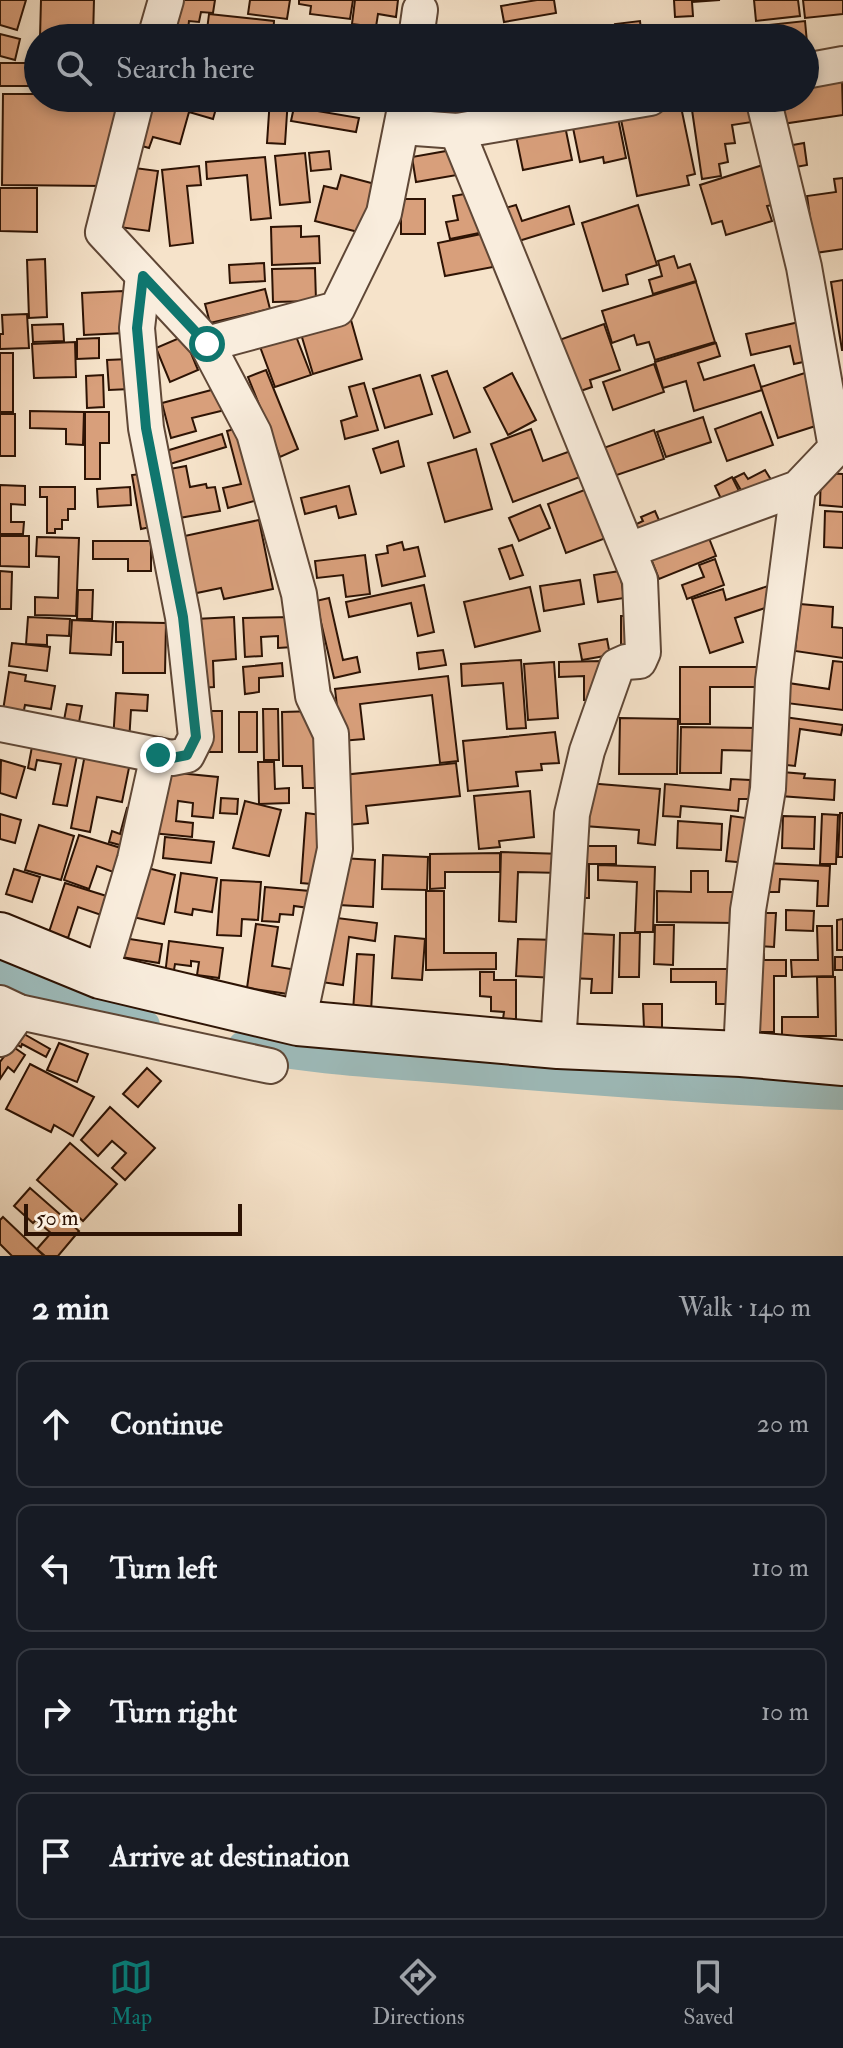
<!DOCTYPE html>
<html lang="en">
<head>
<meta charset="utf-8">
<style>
  :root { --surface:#171b24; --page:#20242c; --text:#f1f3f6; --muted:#9ea1a6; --line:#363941; --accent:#0f766e }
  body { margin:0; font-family:"IM FELL Double Pica",serif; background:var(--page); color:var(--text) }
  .scale { position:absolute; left:24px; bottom:20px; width:218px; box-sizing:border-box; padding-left:8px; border:4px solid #2d1304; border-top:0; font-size:22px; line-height:28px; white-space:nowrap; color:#2d1304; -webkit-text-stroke:6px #f9eddd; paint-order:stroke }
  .stop { position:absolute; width:24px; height:24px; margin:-18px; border:6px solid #0f766e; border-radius:50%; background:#fff }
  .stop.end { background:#0f766e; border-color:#fff; box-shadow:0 2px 8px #0008 }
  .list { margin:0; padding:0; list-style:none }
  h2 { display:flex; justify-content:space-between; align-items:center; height:104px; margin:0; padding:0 32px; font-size:34px }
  h2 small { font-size:26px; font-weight:400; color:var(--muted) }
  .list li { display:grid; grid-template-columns:52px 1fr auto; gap:24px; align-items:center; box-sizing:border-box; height:128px; margin:0 16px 16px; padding:0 16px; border:2px solid var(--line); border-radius:16px }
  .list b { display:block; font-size:30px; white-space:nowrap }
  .list em { font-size:26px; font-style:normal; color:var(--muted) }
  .icon { flex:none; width:44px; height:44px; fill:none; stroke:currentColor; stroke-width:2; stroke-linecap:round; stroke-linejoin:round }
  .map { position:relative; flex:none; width:843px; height:1256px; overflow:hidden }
  .search { position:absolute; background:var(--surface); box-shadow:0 4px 12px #0003; left:24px; right:24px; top:24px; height:88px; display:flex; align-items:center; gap:20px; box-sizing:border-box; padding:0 28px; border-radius:44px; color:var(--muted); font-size:30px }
  .sheet { height:680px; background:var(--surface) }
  nav { display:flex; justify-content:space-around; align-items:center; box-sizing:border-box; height:112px; border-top:2px solid var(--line); background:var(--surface); font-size:22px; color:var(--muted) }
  nav a { display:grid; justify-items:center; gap:4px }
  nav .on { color:var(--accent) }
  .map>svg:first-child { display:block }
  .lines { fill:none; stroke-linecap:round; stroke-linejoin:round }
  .canal { stroke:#9ebdbd; stroke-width:30 }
  .building { fill:#d89f7b; stroke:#2d1304; stroke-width:2 }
  .street-casing { stroke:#5f4736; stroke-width:38 }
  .secondary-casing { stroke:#2d1304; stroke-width:48 }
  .street { stroke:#f9eddd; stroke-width:34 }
  .secondary { stroke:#f9eddd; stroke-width:44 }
  .route { stroke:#0f766e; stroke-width:10 }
</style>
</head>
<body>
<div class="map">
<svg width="843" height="1256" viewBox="0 0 843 1256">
  <rect width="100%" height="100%" fill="#f6e3ca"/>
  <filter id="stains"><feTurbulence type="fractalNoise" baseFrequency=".0025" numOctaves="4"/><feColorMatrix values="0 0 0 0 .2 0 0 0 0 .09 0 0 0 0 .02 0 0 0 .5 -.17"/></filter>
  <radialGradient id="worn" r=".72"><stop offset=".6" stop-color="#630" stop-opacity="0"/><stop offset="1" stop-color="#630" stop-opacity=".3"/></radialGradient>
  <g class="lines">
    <!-- canal -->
    <g class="canal">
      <polyline points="0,975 43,994 145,1025"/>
      <path d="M243 1046C313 1060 384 1063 455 1069 584 1080 713 1090 843 1095"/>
    </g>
  </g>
  <!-- building -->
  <g class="building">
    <polygon points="0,0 26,0 17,30 0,25"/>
    <polygon points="41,0 94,0 93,38 40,38"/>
    <polygon points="178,0 215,0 213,13 201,12 199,22 189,21 187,38 161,38"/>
    <polygon points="250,0 290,0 287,19 248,14"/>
    <polygon points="299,0 353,0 350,19 310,14 311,6 299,4"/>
    <polygon points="355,0 398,0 396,17 378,14 376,27 352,24"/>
    <polygon points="537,0 554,0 556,13 504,22 501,6"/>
    <polygon points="674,0 720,0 692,2 693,16 675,17"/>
    <polygon points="754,0 798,0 800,16 756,21"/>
    <polygon points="803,0 843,0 843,14 805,18"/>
    <polygon points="209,14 274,21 273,38 206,38"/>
    <polygon points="640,21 642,38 617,38 615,24"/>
    <polygon points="805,21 809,64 805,64 805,38 761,38 760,26"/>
    <polygon points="515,26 517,38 446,38"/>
    <polygon points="682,28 683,38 657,38 656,30"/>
    <polygon points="0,34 20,39 15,60 0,56"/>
    <rect x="0" y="63" width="29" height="23"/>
    <polygon points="842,80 843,115 782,124 779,98 805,98 805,85"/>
    <polygon points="3,94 38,94 38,98 127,98 105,186 2,185"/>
    <polygon points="148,98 219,98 213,119 189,112 180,144 153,137 149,148 135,144"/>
    <polygon points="270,98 288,98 285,144 267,143"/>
    <polygon points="479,98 528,98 530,107 469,118 466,100"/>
    <polygon points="730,98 748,98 752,122 732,125 735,143 725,144 728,162 719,164 721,176 702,179 691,103"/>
    <polygon points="680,102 695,174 687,176 689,185 637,196 620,115"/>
    <polygon points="294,107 359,118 356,132 291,121"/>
    <polygon points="617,113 626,158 604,163 603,157 580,162 572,123"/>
    <polygon points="565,126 572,160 523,170 516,136"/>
    <polygon points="804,143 807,165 790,168 787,146"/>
    <polygon points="452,150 457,175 416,182 412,157"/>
    <polygon points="329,151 331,169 311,171 309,153"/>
    <polygon points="305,153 310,202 280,205 275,156"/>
    <polygon points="265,157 271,218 251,220 247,175 207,179 206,162"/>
    <polygon points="766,164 776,197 770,199 772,205 767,206 772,221 726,235 722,221 712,224 700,185"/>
    <polygon points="199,166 201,185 187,186 193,243 170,246 162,170"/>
    <polygon points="127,167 158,171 149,231 119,227"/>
    <polygon points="341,175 375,184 362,233 315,221 324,186 337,189"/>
    <polygon points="843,178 843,249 815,253 807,196 836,192 834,179"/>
    <polygon points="0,188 37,188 37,232 0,231"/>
    <polygon points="476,192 484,232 450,239 446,222 458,220 453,196"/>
    <rect x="401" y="199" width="24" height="35"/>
    <polygon points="516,205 522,221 569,206 574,224 509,244 498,210"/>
    <polygon points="638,205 657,265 626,275 628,284 603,291 582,223"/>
    <polygon points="301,226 301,237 319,236 320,263 272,265 271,227"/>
    <polygon points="486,233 493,267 445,276 438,243"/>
    <polygon points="674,256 678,268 690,264 696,281 653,294 649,280 662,276 658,261"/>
    <polygon points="45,259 47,317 29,318 27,260"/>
    <polygon points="264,263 265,281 230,283 229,265"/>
    <polygon points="315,268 316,301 273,302 272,269"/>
    <polygon points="843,280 843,350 842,350 831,282"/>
    <polygon points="696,282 715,342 655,360 649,342 637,345 634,335 612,343 602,311"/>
    <polygon points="265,289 270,309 210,323 205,304"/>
    <polygon points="123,291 125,333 84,335 82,293"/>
    <polygon points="27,314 29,348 0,349 0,334 3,334 2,315"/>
    <polygon points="351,320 362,359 313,374 301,334"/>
    <polygon points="808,320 817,359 794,364 790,346 751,355 746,334"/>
    <polygon points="63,324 64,341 33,342 32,325"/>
    <polygon points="604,324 620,370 590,380 592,387 566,396 548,344"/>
    <polygon points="294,331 311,375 275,387 259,344"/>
    <polygon points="184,336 198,370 170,382 156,348"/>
    <polygon points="99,338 99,358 77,359 77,339"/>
    <polygon points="75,342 76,377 34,378 32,344"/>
    <polygon points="716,343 720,356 698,363 704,380 754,365 762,390 694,411 686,381 663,388 655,362"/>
    <rect x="0" y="353" width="13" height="59"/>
    <polygon points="129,359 130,389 109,390 107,360"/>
    <polygon points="654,364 664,392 613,410 603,382"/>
    <polygon points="266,370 298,449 280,457 248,377"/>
    <polygon points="447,371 470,432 454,438 432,376"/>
    <polygon points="811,371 828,422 778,438 761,387"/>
    <polygon points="512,373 536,420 508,435 484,388"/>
    <polygon points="103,375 104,407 87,408 86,376"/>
    <polygon points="420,375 432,414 385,428 373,389"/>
    <polygon points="364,383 378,430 345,439 341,421 357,416 349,387"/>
    <polygon points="219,388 225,410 192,418 196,431 171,438 162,403"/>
    <polygon points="30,411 84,412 83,445 66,444 66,429 30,428"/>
    <polygon points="85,412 109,412 109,443 100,443 100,479 85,479"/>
    <polygon points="761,412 773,445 727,461 715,429"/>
    <rect x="0" y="414" width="15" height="42"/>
    <polygon points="703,417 711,442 666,457 657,432"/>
    <polygon points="245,426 265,498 228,508 223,488 241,484 227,431"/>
    <polygon points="531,429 543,461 579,448 588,474 513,502 491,444"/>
    <polygon points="654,430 664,459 605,479 595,451"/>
    <polygon points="222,434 226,447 170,464 166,451"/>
    <polygon points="398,441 404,466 381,473 373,449"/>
    <polygon points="476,449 492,509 445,522 428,463"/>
    <polygon points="186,466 190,487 206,484 207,488 215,487 220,511 179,518 170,469"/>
    <polygon points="765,470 773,483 746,499 734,478 744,473 748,479"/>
    <polygon points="147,473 155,526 141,529 132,475"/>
    <polygon points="821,473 843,474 843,507 820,505"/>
    <polygon points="732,477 740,493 723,503 715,486"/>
    <polygon points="0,485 25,486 25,505 11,504 11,522 24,522 23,534 0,534"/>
    <polygon points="349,486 356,514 339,518 336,506 305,514 301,498"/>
    <polygon points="40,487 75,487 75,509 68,509 68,520 62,520 62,529 55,529 55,533 47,533 47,497 40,497"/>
    <polygon points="130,487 131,505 98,507 97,489"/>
    <polygon points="587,489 606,538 566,553 548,504"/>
    <polygon points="540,505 550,528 519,541 509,518"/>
    <polygon points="655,511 662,527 632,542 626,529 643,521 641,517"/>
    <polygon points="825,511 843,512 843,548 824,547"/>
    <polygon points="259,520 273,589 224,599 221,588 192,594 180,537"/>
    <polygon points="705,528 716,556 659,579 648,551"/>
    <polygon points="0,536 29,536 29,567 0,566"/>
    <polygon points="37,537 79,538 76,616 35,615 35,597 58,598 59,557 36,556"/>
    <polygon points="93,541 151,541 151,571 128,571 128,559 93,559"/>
    <polygon points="402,542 404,550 418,547 425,576 382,586 376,555 388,553 387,546"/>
    <polygon points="512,545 523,575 510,579 499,549"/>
    <polygon points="365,555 370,594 346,597 343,575 317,578 315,561"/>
    <polygon points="715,559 724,585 687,599 682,585 704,577 699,565"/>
    <polygon points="0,571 12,572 11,609 0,609"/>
    <polygon points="620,571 624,598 598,602 594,575"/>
    <polygon points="580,580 584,604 544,611 540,586"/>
    <polygon points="774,584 780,603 735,618 743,642 710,653 692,599 723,589 726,600"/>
    <polygon points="424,585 434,632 418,636 411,603 349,617 346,602"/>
    <polygon points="530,587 540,631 475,647 464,602"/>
    <polygon points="78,590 93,590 92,619 77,619"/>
    <polygon points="329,598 343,660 357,657 360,672 334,678 316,601"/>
    <polygon points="800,604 833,607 832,627 843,628 843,658 795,651"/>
    <polygon points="621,616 640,616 621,656"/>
    <polygon points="28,617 70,619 69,636 47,635 47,645 26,644"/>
    <polygon points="234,617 236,659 213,661 214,687 199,688 195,619"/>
    <polygon points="292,617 293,647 278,648 278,636 261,637 262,656 245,657 243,618"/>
    <polygon points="72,620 113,622 111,655 70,653"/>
    <polygon points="116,622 166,623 165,673 123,673 123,642 116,642"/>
    <polygon points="607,639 610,655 582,660 579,644"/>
    <polygon points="12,643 50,647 47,671 9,666"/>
    <polygon points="443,650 446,665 419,669 417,653"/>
    <polygon points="521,660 526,728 507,729 503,683 462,686 461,664"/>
    <polygon points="602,661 602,700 584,700 584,676 559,677 559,662"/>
    <polygon points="833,661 843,662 843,710 786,703 788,683 829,689"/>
    <polygon points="554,662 558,718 528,720 524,664"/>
    <polygon points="282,663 283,676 259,678 259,692 245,694 243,667"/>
    <polygon points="680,667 768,667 757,687 710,687 710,724 680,724"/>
    <polygon points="9,672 26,675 25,681 55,686 51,709 25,705 22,720 2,717"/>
    <polygon points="448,676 458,761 440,763 432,695 360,704 364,739 341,741 335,689"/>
    <polygon points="116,693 148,695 147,711 131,710 129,742 113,741"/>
    <polygon points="67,704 82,706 77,733 62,731"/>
    <polygon points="263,709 278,709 279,760 264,760"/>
    <rect x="203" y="711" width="19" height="41"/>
    <polygon points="317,711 318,788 303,788 302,766 283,766 282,712"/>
    <rect x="239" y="712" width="18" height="40"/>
    <polygon points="784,717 843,725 841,735 800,729 795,766 778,764"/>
    <polygon points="620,718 678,719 677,774 619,774"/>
    <polygon points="681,727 760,728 760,751 722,750 721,773 680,773"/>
    <polygon points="555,732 559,763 541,764 542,770 516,772 518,786 468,791 463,741"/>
    <polygon points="34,736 79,745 67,806 53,804 61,764 37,760 35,770 28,768"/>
    <polygon points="86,749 131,758 122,802 97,797 90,832 71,828"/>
    <polygon points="1,760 25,767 16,798 0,793"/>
    <polygon points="258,762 274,762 275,789 289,788 289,803 259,804"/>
    <polygon points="456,763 460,796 366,806 368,823 348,825 343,775"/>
    <polygon points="158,771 218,777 213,818 192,816 193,803 178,801 176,821 193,823 192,837 152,833"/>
    <polygon points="782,772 805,774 804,778 835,780 834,800 780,796"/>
    <polygon points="731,779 750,780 749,799 739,799 738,811 681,806 680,817 663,816 665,784 730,790"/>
    <polygon points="587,783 660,789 655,845 638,843 639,830 584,826"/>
    <polygon points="530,791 534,837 499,841 500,847 479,849 474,796"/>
    <polygon points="221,798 238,799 237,814 220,813"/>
    <polygon points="245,801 281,810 269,856 233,848"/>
    <polygon points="127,808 137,811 127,847 109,842 112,831 120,834"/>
    <polygon points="306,813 329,816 323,885 301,883"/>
    <polygon points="840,813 843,813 843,857 838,857"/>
    <polygon points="0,814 21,820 15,843 0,839"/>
    <polygon points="822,814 838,815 836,864 820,864"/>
    <polygon points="731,816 753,819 748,863 726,861"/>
    <polygon points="783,816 815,817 814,849 782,848"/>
    <polygon points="678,821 722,824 721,850 677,848"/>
    <polygon points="39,825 74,836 61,880 25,870"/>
    <polygon points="79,835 124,849 116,873 97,866 89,889 64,880"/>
    <polygon points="165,837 214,842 211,863 163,858"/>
    <polygon points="572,846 616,846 616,864 589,864 589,898 572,898"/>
    <polygon points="501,852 563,854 562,873 518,872 516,922 499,921"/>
    <polygon points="500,853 500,872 445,872 445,888 430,889 430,854"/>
    <polygon points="383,855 428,857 427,890 382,889"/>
    <polygon points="341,858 375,860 373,907 339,905"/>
    <polygon points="763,863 830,866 828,906 817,906 818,881 780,879 779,892 762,892"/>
    <polygon points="136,865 175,875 164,924 133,917"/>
    <polygon points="598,865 655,867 653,932 635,932 637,882 598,880"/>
    <polygon points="14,869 40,877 32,902 6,894"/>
    <polygon points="691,871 708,871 708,892 737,892 737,923 657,922 657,891 691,892"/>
    <polygon points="181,873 217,878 212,912 193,909 192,915 175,912"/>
    <polygon points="221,880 261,882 258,920 242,919 241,936 217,935"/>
    <polygon points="65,883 116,899 110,918 78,907 68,938 49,932"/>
    <polygon points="265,887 310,891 309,908 294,906 293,915 280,914 279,922 262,921"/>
    <polygon points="426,891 444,891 444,953 496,953 496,969 426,970"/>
    <polygon points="786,910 814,911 813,931 786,930"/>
    <polygon points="759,913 776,913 774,947 758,946"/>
    <polygon points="329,917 377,923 375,941 349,937 343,985 321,982"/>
    <polygon points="843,919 843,950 837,950 837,920"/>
    <polygon points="256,924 278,927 272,966 291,969 288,994 247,988"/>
    <polygon points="655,925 674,925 673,965 654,964"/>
    <polygon points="817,926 832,926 833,976 792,977 791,960 818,960"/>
    <polygon points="571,933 614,935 612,993 591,993 592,979 569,978"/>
    <polygon points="620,933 640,933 639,977 619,977"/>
    <polygon points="395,936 425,939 422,980 392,978"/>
    <polygon points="117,937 162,944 159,963 115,956"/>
    <polygon points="518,939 559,940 557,978 516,976"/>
    <polygon points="169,941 223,948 219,978 197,975 199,962 191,961 191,966 175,964 173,976 165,975"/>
    <polygon points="357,954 374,955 371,1012 353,1011"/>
    <polygon points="751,954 764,954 764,960 786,960 786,976 774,976 774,1032 751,1032"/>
    <rect x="835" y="957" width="8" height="13"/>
    <polygon points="671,969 733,969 733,1004 716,1004 716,982 671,982"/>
    <polygon points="480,972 494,972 494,980 516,980 516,1019 503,1019 504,1012 491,1011 491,997 480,996"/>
    <polygon points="817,977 835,977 836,1036 782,1036 782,1017 818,1017"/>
    <polygon points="643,1004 662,1004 662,1029 644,1029"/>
    <polygon points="17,1030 50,1049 46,1057 22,1044 21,1047 11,1041"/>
    <polygon points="59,1043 88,1054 77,1082 47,1070"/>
    <polygon points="12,1046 25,1055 14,1072 8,1067 0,1079 0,1062"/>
    <polygon points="30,1064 94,1097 73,1136 54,1125 51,1132 6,1109"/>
    <polygon points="147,1068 161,1081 138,1107 123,1094"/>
    <polygon points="110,1107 155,1148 125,1180 112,1168 126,1153 112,1141 98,1156 81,1140"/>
    <polygon points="70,1143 117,1184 83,1221 37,1180"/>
    <polygon points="30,1188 79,1231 58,1256 45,1256 37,1249 51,1233 36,1220 33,1223 14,1206"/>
    <polygon points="3,1217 44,1256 12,1256 0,1244 0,1220"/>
  </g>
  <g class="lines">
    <defs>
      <g id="street">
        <polyline points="155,38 166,0"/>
        <polyline points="416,38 420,10"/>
        <polyline points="805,71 843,64"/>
        <polyline points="137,98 103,232 207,344 254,433 299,594 313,696 331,734 335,849 298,1023"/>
        <polyline points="402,127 457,131 650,98"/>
        <polyline points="457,131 640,580 643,652 639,661 626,662 617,666 587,751 572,814 558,1046"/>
        <polyline points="207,344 337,309 384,213 407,98"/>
        <polyline points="629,550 798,488 836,448 804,267 763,98"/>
        <polyline points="0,724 172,758 187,755 196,737 183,617 146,428 137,328 143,276"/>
        <polyline points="100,976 135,859 158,755"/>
        <polyline points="0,1003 19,1012 270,1066"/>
        <polyline points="0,1039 19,1012"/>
        <polyline points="741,1054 748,910 768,789 773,681 798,488"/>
      </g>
      <polyline id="secondary" points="0,935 100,976 298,1023 558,1046 741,1054 843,1063"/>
    </defs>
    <!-- street casing -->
    <use href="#street" class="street-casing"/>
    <!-- secondary casing -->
    <use href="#secondary" class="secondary-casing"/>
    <!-- street -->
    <use href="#street" class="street"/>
    <!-- secondary -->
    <use href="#secondary" class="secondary"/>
  </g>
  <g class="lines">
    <!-- route -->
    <polyline class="route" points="158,755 172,758 187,755 196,737 183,617 146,428 137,328 143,276 207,344"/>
  </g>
  <rect width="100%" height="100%" filter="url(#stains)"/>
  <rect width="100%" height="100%" fill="url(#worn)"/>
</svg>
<div class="scale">50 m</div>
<div class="stop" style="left:207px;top:344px"></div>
<div class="stop end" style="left:158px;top:755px"></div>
<div class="search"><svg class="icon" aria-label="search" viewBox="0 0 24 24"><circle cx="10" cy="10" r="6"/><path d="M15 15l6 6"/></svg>Search here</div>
</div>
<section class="sheet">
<h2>2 min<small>Walk · 140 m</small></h2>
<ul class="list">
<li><svg class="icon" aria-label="ahead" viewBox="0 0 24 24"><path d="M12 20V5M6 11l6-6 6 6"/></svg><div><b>Continue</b></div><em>20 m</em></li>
<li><svg class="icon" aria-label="left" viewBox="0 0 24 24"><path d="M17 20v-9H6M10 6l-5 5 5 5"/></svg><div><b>Turn left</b></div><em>110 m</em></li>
<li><svg class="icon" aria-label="right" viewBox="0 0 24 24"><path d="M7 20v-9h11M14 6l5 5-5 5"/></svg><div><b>Turn right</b></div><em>10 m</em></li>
<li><svg class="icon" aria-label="arrive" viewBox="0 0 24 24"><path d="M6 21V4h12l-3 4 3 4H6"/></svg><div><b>Arrive at destination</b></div></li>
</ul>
</section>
<nav>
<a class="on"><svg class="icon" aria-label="map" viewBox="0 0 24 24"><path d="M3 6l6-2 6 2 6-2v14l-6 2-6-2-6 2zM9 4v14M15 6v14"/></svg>Map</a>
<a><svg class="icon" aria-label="directions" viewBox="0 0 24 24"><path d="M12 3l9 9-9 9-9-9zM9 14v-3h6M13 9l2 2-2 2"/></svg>Directions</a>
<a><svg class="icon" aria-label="saved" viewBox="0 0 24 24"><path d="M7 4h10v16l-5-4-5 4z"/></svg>Saved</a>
</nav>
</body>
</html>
